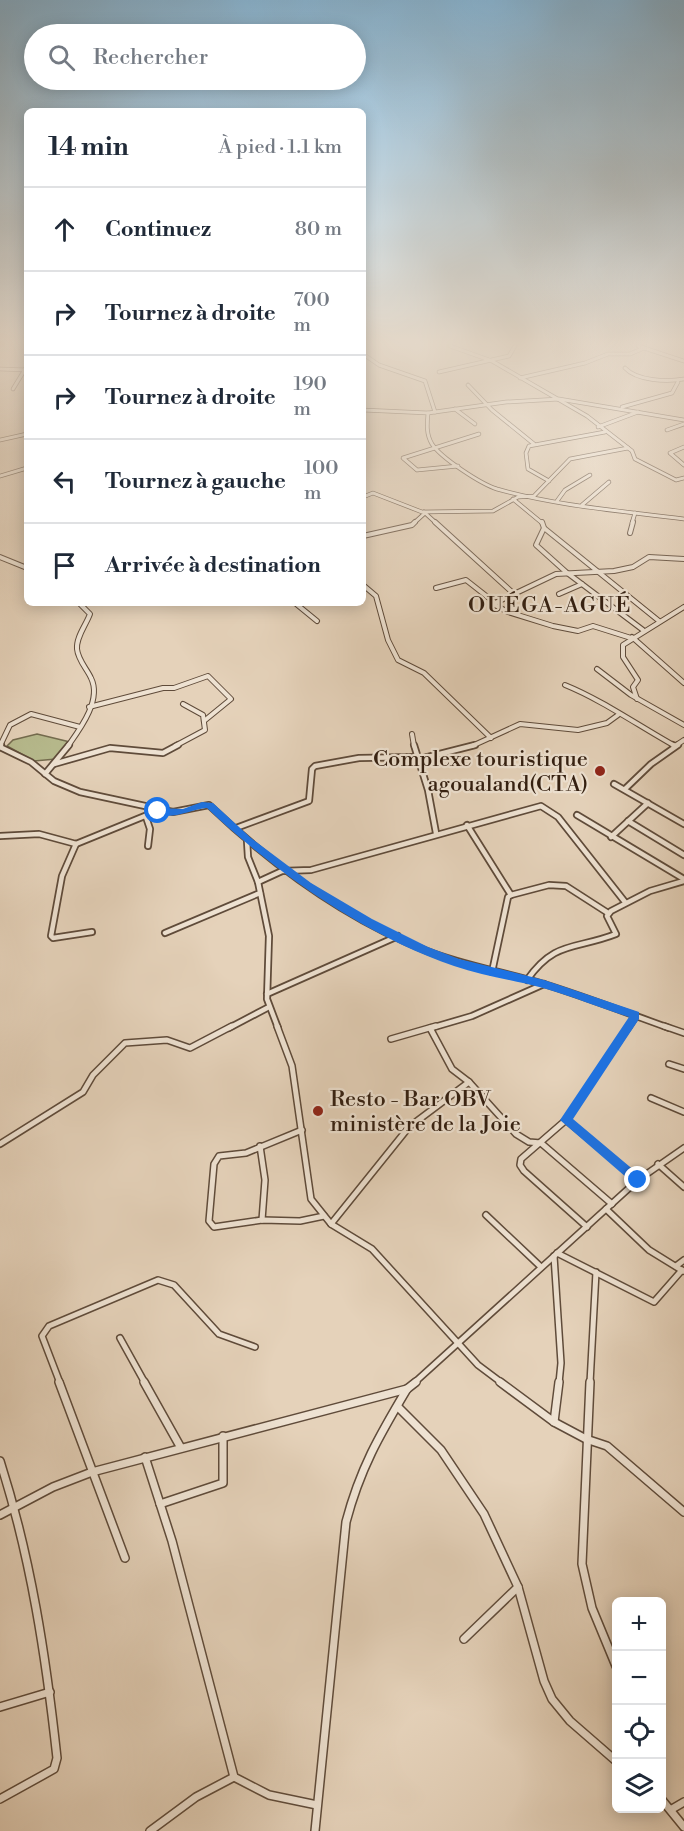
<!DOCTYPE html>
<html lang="fr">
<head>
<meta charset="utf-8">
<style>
  :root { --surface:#fff; --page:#f6f6f7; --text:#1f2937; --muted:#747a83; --line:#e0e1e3 }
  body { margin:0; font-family:"Libre Bodoni",serif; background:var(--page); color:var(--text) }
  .controls { position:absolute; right:18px; bottom:18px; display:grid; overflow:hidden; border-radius:9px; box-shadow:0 3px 15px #0003 }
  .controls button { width:54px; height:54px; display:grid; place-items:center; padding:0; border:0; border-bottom:2px solid var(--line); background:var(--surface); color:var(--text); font:30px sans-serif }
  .stop { position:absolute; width:18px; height:18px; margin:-14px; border:4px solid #1a73e8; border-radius:50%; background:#fff }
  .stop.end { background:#1a73e8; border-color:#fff; box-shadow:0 2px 6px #0008 }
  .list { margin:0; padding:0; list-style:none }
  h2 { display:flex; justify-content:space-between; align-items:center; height:78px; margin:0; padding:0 24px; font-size:26px }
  h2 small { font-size:20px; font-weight:400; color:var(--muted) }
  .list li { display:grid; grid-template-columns:39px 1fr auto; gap:18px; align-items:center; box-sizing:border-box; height:84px; padding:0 24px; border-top:2px solid var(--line) }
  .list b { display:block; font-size:22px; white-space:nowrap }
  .list em { font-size:20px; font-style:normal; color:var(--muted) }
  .icon { flex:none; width:33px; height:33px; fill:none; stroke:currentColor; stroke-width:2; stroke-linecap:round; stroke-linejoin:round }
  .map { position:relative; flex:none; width:684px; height:1831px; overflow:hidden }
  .search { position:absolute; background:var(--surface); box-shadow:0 3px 15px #0003; left:24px; top:24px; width:342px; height:66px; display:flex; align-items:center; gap:15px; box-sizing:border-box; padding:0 21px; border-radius:33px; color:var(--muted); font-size:22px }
  .panel { position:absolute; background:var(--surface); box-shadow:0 3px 15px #0003; left:24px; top:108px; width:342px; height:498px; border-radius:9px }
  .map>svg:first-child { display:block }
  .green { fill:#b7bb8e; stroke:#746c4f; stroke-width:1.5 }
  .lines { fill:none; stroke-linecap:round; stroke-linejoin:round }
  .street-far4-casing { stroke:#5f4b3a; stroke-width:4.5 }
  .street-far3-casing { stroke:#5f4b3a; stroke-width:6 }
  .street-far2-casing { stroke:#5f4b3a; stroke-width:8 }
  .street-far1-casing { stroke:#5f4b3a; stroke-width:8 }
  .street-casing { stroke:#5f4b3a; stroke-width:10 }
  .street-far4 { stroke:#eee2d2; stroke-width:3 }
  .street-far3 { stroke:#eee2d2; stroke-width:4 }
  .street-far2 { stroke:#eee2d2; stroke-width:4.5 }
  .street-far1 { stroke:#eee2d2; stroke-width:5 }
  .street { stroke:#eee2d2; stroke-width:7 }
  .route { fill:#1a73e8 }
  .poi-dot { fill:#8f2418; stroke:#eee2d2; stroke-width:2 }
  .labels { text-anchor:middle; stroke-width:4.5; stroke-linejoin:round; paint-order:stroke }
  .far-quarter-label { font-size:22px; letter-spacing:1.5px; fill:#321e10; stroke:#eee2d2 }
  .poi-label { font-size:22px; fill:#321e10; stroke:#eee2d2; text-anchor:end }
</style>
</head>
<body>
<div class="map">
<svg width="684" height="1831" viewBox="0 0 684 1831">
  <rect width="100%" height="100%" fill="#e5d2ba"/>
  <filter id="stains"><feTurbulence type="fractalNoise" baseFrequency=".00333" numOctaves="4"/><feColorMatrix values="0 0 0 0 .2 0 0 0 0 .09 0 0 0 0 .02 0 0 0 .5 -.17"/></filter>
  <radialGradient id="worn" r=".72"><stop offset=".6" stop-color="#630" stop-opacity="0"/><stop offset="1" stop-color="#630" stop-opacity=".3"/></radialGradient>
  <!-- green -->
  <polygon class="green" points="37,734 70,742 56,759 34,761 7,746 13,740"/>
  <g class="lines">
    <defs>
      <g id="street-far4">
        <polyline points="450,346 492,361 587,416 632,451 635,459 676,480 684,478"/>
        <polyline points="638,346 684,361"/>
        <polyline points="363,354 379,365 425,381 435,412"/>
        <path d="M625 368C637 381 667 382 684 379"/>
        <polyline points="0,369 27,370"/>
        <polyline points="439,372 509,356 515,346"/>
        <polyline points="520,378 585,363 608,354 630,354 644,348"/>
        <polyline points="468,385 492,410 534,444"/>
        <polyline points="13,389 27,366"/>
        <polyline points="622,407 672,393 678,382"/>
        <polyline points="455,409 475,424"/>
        <polyline points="363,410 428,413 506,402 559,399 684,420"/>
        <path d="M428 413C427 424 426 434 432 444 441 458 481 484 497 489 557 506 622 511 684 519"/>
        <polyline points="598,427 638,412"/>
        <polyline points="667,430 684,424"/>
        <polyline points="0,440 27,434"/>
        <polyline points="684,447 670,453 684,465"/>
        <polyline points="458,466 417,470 403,458 479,434"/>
        <polyline points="0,476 27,468"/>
        <polyline points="549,481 528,469 526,453 529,446 605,432"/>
        <polyline points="363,497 373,493 422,512 493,511 518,497 534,496 570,459 628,448"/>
        <polyline points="513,499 542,523"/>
        <polyline points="557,501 565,490 590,475"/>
        <polyline points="582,505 609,482"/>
        <polyline points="424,512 436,523"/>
        <polyline points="414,523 425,513"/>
        <polyline points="632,523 635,513"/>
      </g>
      <g id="street-far3">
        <polyline points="435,522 513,593"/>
        <polyline points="542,522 544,528 659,621"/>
        <polyline points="544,528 536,545 566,572 643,630"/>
        <polyline points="630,533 633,522"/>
        <polyline points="363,536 412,525 415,522"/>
        <polyline points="0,557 27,568"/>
        <polyline points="363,585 376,596 388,640 398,660 424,673 491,738"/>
        <polyline points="436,588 466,580 494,602"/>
        <polyline points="559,594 582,584"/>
        <polyline points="295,603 317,621"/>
        <polyline points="632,637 684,683"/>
        <polyline points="631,638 593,626 578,631 553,626 508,612 493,604 556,574 614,571 633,567 649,557 684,559"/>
        <polyline points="597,669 631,695 684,725"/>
        <path d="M565 685C602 700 639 726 675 746"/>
        <polyline points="637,699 633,687 638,680 623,657 623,645 684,607"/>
        <polyline points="89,707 163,688 174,688 208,676 231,699 204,721"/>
        <polyline points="412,734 414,746"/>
        <polyline points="0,746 10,725 31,714 80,727"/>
        <path d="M68 746C80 729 102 700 91 678 87 669 78 660 77 649 76 637 86 625 90 614L79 603"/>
        <polyline points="175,746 205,730 203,715 183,704"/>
        <polyline points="472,746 520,724 578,730 607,723 618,715"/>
        <polyline points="675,746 684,740"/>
      </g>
      <g id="street-far2">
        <polyline points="414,745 428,790 436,833"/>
        <polyline points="673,745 675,746"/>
        <path d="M0 747 31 762 54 781 80 792 173 812 209 805C271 864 346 919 427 951 465 966 505 972 544 984 586 997 627 1013 669 1028"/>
        <polyline points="0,747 1,745"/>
        <polyline points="416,760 475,745"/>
        <polyline points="54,764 110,748 163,753 178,745"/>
        <polyline points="45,774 69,745"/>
        <polyline points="614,784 684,824"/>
        <polyline points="625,789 651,764 678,745"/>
        <polyline points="577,815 684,879"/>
        <polyline points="146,817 150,829 148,846"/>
        <polyline points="628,821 684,855"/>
        <polyline points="467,825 511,895"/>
        <polyline points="236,828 309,801 312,769 315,766 359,758 416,757"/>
        <polyline points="0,836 39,834 76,844 157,811"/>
        <polyline points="611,837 648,803"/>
        <polyline points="247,841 248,857 258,882 269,936 267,999 278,1028"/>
        <polyline points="76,844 62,876 51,936 53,938 92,932"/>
        <polyline points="258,882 282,871 311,870 541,806 558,817 625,902"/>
        <polyline points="165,933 260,893"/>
        <polyline points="492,972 508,897 511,895 549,885 566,886 608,913"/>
        <path d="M527 980C555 940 575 950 616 934L607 916 611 911 650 891 684 881"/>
        <polyline points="267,994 398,936"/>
        <polyline points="229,1028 269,1007"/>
        <polyline points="431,1028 472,1016 544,984"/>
        <polyline points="628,1028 636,1016"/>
      </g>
      <g id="street-far1">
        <polyline points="277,1026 292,1066 311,1199 331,1224 372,1249 478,1365 502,1383"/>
        <polyline points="664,1026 684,1033"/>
        <polyline points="430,1028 452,1069 469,1082 516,1134 529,1142 541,1143 612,1204"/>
        <polyline points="391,1039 436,1026"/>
        <polyline points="669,1064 684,1069"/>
        <polyline points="651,1098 684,1112"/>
        <polyline points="566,1120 638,1180"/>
        <polyline points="302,1130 246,1153 219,1156 214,1164 209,1221 214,1227 262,1220 300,1221 324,1216"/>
        <polyline points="0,1144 83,1092 93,1075 125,1043 167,1040 190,1048 232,1026"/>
        <polyline points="260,1146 265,1180 262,1220"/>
        <polyline points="658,1164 684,1187"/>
        <polyline points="606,1209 649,1250 683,1271"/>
        <polyline points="486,1215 541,1267"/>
        <polyline points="331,1224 409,1127 469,1082"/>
        <polyline points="587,1227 524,1171 520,1165 521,1159 566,1120 629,1026"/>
        <polyline points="557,1253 654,1302 682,1270"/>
        <polyline points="554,1256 561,1363 559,1383"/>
        <polyline points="676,1266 684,1260"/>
        <polyline points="120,1338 145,1383"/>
        <polyline points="60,1383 42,1336 49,1326 158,1280 174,1285 219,1334 255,1347"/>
        <polyline points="414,1383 638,1180 684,1148"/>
        <polyline points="590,1383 596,1272"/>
      </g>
      <g id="street">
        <polyline points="59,1382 125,1558"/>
        <polyline points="144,1382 181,1448"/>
        <polyline points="500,1382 554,1422 586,1439 607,1446 684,1512"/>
        <polyline points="590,1382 582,1564 592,1608 616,1666"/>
        <polyline points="398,1407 441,1450 484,1514 518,1587 544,1681 552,1699 570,1721 616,1761"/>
        <polyline points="554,1422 559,1382"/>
        <polyline points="145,1457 172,1541 234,1777 269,1795 317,1805"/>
        <path d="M0 1461C31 1558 46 1657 57 1758L54 1769 0 1799"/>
        <polyline points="160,1504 223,1483 223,1436"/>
        <polyline points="0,1515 53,1487 92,1472 407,1389"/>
        <polyline points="464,1639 518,1587"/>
        <polyline points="0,1707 50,1692"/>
        <polyline points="662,1800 684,1827"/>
        <polyline points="672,1809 684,1802"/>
        <polyline points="150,1831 196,1797 234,1777"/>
        <path d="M315 1831 346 1522C360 1469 379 1436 407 1389L416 1382"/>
      </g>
    </defs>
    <!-- street-far4 casing -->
    <use href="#street-far4" class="street-far4-casing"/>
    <!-- street-far3 casing -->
    <use href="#street-far3" class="street-far3-casing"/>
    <!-- street-far2 casing -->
    <use href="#street-far2" class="street-far2-casing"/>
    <!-- street-far1 casing -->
    <use href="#street-far1" class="street-far1-casing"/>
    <!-- street casing -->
    <use href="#street" class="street-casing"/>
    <!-- street-far4 -->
    <use href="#street-far4" class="street-far4"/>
    <!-- street-far3 -->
    <use href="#street-far3" class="street-far3"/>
    <!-- street-far2 -->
    <use href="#street-far2" class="street-far2"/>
    <!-- street-far1 -->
    <use href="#street-far1" class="street-far1"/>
    <!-- street -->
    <use href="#street" class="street"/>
  </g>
  <!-- sky -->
  <linearGradient id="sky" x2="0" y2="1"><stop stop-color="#87b5d4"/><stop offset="0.57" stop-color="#f3ebe0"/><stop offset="1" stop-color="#f3ebe0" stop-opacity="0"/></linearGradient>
  <rect width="684" height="602" fill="url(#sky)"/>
  <!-- route -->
  <path class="route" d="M202 802 213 803 251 838 311 883 372 919 428 947 459 959 544 980 639 1012V1019L573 1119 642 1177V1184H634L560 1120 629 1017C600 1008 572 996 543 988 514 980 483 976 454 966 364 935 276 873 207 808 190 809 169 823 153 811L158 808 183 809Z"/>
  <!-- markers -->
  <g class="poi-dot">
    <circle cx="600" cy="771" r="6"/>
    <circle cx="318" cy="1111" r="6"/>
  </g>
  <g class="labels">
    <!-- far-quarter labels -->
    <g class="far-quarter-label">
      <text x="550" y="612">OUÉGA-AGUÉ</text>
    </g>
    <!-- poi labels -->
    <g class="poi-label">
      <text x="588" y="766">Complexe touristique<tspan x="588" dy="25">agoualand(CTA)</tspan></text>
      <text x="330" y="1106" text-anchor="start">Resto - Bar OBV<tspan x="330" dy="25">ministère de la Joie</tspan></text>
    </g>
  </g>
  <rect width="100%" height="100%" filter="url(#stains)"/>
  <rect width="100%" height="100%" fill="url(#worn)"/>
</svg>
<div class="controls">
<button>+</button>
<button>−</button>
<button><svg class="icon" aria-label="locate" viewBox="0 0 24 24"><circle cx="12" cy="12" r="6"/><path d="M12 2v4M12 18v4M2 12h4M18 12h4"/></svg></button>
<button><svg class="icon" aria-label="layers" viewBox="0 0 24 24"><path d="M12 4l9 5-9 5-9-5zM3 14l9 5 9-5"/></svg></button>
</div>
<div class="stop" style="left:158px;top:811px"></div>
<div class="stop end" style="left:638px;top:1180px"></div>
<div class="search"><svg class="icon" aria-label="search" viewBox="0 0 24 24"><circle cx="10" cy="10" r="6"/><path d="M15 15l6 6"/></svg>Rechercher</div>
<section class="panel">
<h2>14 min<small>À pied · 1.1 km</small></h2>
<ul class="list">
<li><svg class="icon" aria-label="ahead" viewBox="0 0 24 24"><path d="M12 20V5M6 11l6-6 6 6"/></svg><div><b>Continuez</b></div><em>80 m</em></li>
<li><svg class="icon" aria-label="right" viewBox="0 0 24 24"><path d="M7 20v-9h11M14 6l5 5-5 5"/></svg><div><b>Tournez à droite</b></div><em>700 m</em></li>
<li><svg class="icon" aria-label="right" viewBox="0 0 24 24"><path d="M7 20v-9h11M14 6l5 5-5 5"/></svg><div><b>Tournez à droite</b></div><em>190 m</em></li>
<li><svg class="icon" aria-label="left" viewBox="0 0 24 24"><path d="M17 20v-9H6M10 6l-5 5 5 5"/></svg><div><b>Tournez à gauche</b></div><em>100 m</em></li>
<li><svg class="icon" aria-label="arrive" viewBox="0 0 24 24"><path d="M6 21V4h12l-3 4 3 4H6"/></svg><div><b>Arrivée à destination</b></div></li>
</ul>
</section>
</div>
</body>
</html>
